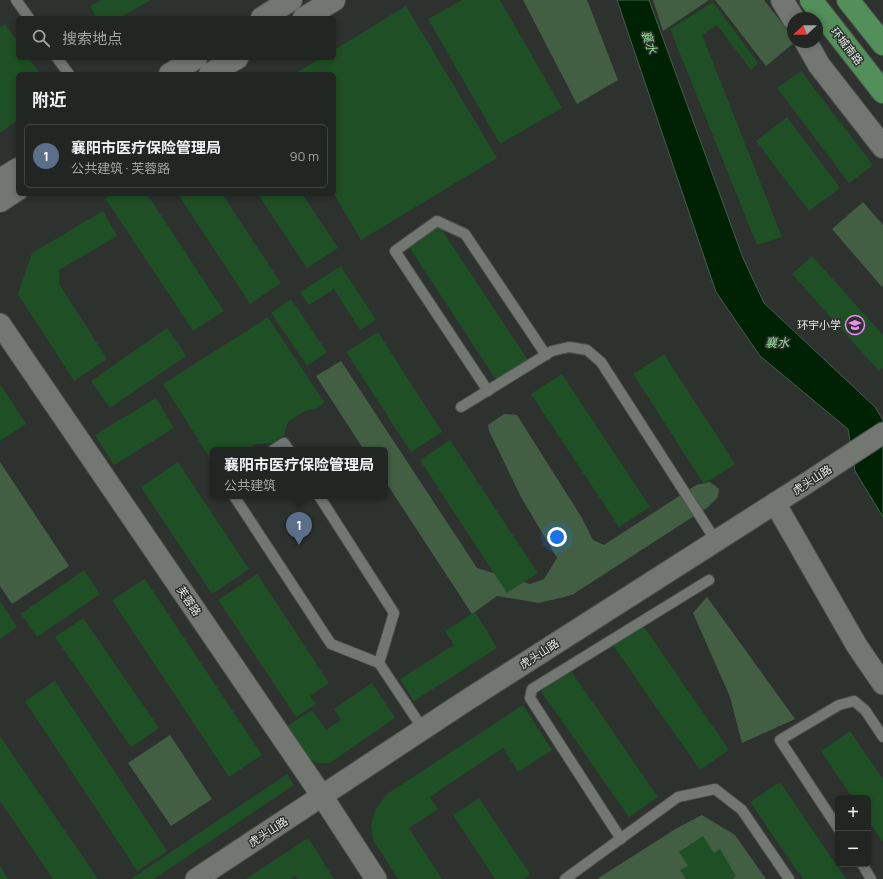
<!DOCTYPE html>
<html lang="zh">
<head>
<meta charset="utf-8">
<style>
  :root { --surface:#222622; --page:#2a2e2a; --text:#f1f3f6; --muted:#a2a5a5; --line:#3f4340; --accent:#95b2f1 }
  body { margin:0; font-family:Manrope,"Noto Sans SC",sans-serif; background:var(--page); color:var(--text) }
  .controls { position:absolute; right:12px; bottom:12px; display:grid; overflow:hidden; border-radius:6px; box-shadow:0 2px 6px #0003 }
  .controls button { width:36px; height:36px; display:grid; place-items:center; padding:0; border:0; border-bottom:1px solid var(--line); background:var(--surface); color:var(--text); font:20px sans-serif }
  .compass { position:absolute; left:787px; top:12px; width:36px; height:36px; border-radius:50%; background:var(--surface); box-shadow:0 2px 6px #0003; rotate:248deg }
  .you { position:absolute; left:557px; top:537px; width:14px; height:14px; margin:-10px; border:3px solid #fff; border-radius:50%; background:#1a73e8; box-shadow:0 0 0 6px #1a73e833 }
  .badge { display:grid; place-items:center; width:26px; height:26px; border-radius:50%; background:var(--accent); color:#fff; font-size:13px; font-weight:700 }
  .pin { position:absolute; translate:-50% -33px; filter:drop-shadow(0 1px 2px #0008) }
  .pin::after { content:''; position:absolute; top:21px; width:14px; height:12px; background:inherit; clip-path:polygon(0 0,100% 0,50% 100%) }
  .popup { position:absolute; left:210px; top:447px; width:178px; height:52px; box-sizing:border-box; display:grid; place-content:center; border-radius:6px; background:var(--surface); filter:drop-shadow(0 1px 3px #0005); font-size:13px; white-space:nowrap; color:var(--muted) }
  .popup b { font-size:15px; color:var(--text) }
  .popup::after { content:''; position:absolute; left:50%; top:100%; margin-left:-8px; border:8px solid transparent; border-top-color:var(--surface) }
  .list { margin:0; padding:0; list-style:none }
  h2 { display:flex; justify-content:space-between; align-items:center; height:52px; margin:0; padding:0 16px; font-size:17px }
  h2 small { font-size:13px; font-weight:400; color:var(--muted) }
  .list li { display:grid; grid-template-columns:26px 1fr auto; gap:12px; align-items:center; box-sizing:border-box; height:64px; margin:0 8px 8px; padding:0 8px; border:1px solid var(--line); border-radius:6px }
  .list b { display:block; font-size:15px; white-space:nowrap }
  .list p { margin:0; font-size:13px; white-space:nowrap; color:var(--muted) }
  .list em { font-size:13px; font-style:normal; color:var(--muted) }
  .icon { flex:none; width:22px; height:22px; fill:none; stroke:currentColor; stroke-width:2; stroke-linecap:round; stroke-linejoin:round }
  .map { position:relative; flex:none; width:883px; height:879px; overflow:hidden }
  .search { position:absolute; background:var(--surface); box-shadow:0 2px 6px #0003; left:16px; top:16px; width:320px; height:44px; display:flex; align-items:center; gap:10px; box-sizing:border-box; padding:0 14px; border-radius:6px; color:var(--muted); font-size:15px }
  .panel { position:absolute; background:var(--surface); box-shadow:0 2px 6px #0003; left:16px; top:72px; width:320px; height:124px; border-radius:6px }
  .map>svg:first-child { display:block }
  .green { fill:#425f44 }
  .water { fill:#002204; stroke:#455e48 }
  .building { fill:#1f4f25 }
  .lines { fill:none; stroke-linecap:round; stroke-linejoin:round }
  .service-casing { stroke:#4c4f4c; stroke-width:12 }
  .minor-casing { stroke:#4c4f4c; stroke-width:23 }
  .tertiary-casing { stroke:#4c4f4c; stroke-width:24 }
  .trunk-casing { stroke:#4c4f4c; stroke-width:24 }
  .service { stroke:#727772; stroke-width:10 }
  .minor { stroke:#727772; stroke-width:21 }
  .tertiary { stroke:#727772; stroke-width:22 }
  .trunk { stroke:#539059; stroke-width:22 }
  .labels { text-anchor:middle; stroke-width:3; stroke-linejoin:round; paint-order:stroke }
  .street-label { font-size:11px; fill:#e7eae7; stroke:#2d322e }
  .poi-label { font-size:11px; fill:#e7eae7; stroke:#2d322e; text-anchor:end }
  .water-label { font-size:12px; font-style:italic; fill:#92d996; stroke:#2d322e }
</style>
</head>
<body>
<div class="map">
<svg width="883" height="879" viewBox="0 0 883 879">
  <rect width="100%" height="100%" fill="#2d322e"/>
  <!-- green -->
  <g class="green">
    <polygon points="523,0 587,0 618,80 577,104"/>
    <polygon points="653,0 709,0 663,31"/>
    <polygon points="715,0 764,0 793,37 793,42 795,42 766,66"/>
    <polygon points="863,202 883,225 883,286 882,287 832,229"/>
    <polygon points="341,361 477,568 530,584 544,579 557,558 521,497 489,431 488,425 504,414 517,415 582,518 593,540 604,545 696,485 710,482 719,489 718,497 708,507 572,595 539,603 497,596 472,614 385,481 385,450 364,450 316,376"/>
    <polygon points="0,462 69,566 12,604 0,586"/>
    <polygon points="707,597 795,719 742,743 730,697 693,613"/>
    <polygon points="170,735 212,799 171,826 128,763"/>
    <polygon points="702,815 735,835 766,879 597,879 677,828"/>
  </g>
  <!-- water -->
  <polygon class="water" points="617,0 649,0 743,258 764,303 875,407 883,420 883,517 855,471 848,429 760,356 716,292"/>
  <!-- building -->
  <g class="building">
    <polygon points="101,0 151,0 119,18 96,18 90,6"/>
    <polygon points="462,0 500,0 562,108 500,144 428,19"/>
    <polygon points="713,2 758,63 751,70 717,25 702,35 782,237 757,245 670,29"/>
    <polygon points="406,6 497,158 361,240 334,194 334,74 294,74 321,58 334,58 334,50"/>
    <polygon points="5,24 18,42 18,58 29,58 40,74 18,74 18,120 0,133 0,27"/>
    <polygon points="801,71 873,165 849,183 777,88"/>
    <polygon points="787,117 840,188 809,211 756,141"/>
    <polygon points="112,194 147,194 224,311 193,331 105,198"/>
    <polygon points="178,194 222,194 281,283 250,304"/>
    <polygon points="258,194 302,194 338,248 307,268"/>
    <polygon points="103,211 117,236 59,270 59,284 107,359 74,381 18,294 32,253"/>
    <polygon points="440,227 528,360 497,381 409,247"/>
    <polygon points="812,256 883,335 883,368 879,371 792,274"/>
    <polygon points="341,266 376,320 360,330 334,289 309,305 300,292"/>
    <polygon points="291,299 327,352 307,366 271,313"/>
    <polygon points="268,317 324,402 318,408 305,411 288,422 284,435 272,443 256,444 247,450 213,450 213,463 163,384"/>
    <polygon points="167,328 186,356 110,408 91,381"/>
    <polygon points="378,332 442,432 411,452 346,352"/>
    <polygon points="664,354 735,464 704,484 633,374"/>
    <polygon points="562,374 650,507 619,527 531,394"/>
    <polygon points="0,384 26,424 0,441"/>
    <polygon points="156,398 174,428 114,465 95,435"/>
    <polygon points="450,440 538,573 507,593 420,460"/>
    <polygon points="178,462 249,569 212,594 141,487"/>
    <polygon points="84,570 100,594 37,637 21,614"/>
    <polygon points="257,574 329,683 310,696 316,704 296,717 218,600"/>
    <polygon points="145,579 262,755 229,777 112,600"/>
    <polygon points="0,601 17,627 0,639"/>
    <polygon points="475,612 497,648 414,701 400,679 454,645 445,631"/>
    <polygon points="83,618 159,728 131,747 55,637"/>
    <polygon points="642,624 729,750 700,770 612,644"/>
    <polygon points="571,671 658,797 629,817 541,691"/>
    <polygon points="55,681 167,851 137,871 25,701"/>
    <polygon points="372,683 395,718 330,763 318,763 309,760 286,727 312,710 326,730 341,720 334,709"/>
    <polygon points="523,705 552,750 518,772 503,748 430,797 438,809 409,828 442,879 398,879 373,840 371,826 375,810 387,794"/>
    <polygon points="850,731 883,779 883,842 868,820 868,798 853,798 821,751"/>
    <polygon points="0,736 98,879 53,879 0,801"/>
    <polygon points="287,774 294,785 154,879 131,879"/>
    <polygon points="780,782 846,879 803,879 750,802"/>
    <polygon points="479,798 530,874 524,879 495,879 453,815"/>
    <polygon points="703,836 714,853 720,849 736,876 732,879 686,879 680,870 688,866 679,852"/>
    <polygon points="308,838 334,879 297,879 295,876 290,879 246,879"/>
    <polygon points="0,866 8,879 0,879"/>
  </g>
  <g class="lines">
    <defs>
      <g id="service">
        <polyline points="16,0 29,18"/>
        <polyline points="57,58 69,74"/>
        <polyline points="488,391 395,251 437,221 465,234 546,355"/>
        <polyline points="461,407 552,351 569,347 587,350 601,362 716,541"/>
        <polyline points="273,450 284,443 289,450"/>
        <polyline points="234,496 331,644 379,663 423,729"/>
        <polyline points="319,496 394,613 379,663"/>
        <polyline points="838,828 780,740 839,705 854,701 865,710 883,737"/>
        <polyline points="621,839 530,698 532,689 709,580"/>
        <polyline points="862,864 871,879"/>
        <polyline points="565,879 678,797 715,789 742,810 789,879"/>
      </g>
      <g id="minor">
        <polyline points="0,324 322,796 376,879"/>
        <polyline points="775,503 857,646 883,684"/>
        <polyline points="196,879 464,702 813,479 883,433"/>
      </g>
      <g id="tertiary">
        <polyline points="782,0 793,18"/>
        <polyline points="262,18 291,0"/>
        <polyline points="304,18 334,0"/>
        <polyline points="806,42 819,65 883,147"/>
        <polyline points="170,74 196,58"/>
        <polyline points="210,74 237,58"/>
        <polyline points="0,180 18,169"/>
        <polyline points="0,201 18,189"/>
      </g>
      <g id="trunk">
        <polyline points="811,0 883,92"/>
        <polyline points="848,0 883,44"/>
      </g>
    </defs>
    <!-- service casing -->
    <use href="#service" class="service-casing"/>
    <!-- minor casing -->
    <use href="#minor" class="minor-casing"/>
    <!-- tertiary casing -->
    <use href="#tertiary" class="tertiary-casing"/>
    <!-- trunk casing -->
    <use href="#trunk" class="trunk-casing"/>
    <!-- service -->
    <use href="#service" class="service"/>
    <!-- minor -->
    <use href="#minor" class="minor"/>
    <!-- tertiary -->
    <use href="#tertiary" class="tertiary"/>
    <!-- trunk -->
    <use href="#trunk" class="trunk"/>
  </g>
  <!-- icons -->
  <defs>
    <symbol id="school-ring" viewBox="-11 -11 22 22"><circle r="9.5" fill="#2d322e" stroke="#f18af4" stroke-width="1.5"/><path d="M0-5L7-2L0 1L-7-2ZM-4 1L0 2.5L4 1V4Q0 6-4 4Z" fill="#f18af4"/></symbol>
  </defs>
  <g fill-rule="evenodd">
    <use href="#school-ring" x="844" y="314" width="22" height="22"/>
  </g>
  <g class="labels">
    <!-- street labels -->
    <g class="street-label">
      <text transform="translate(847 46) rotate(52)" y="4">环城南路</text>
      <text transform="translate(812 480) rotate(-33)" y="4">虎头山路</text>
      <text transform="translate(189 601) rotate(56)" y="4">芙蓉路</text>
      <text transform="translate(539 654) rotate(-33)" y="4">虎头山路</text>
      <text transform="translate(268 832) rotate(-33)" y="4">虎头山路</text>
    </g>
    <!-- poi labels -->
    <g class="poi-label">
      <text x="841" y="329">环宇小学</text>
    </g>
    <!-- water labels -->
    <g class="water-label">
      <text transform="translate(649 42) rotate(71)" y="4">襄水</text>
      <text x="777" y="347">襄水</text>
    </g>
  </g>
</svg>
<div class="controls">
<button>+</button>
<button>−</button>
</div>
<svg class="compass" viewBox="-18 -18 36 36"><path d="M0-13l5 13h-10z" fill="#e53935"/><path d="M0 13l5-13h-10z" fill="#a2a5a5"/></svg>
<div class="you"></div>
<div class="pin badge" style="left:299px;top:545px;background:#5c6f8a">1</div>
<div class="popup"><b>襄阳市医疗保险管理局</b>公共建筑</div>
<div class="search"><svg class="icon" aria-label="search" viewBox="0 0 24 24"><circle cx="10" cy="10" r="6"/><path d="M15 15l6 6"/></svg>搜索地点</div>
<section class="panel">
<h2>附近<small></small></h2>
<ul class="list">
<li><span class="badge" style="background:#5c6f8a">1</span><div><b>襄阳市医疗保险管理局</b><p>公共建筑 · 芙蓉路</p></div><em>90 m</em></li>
</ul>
</section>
</div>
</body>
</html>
